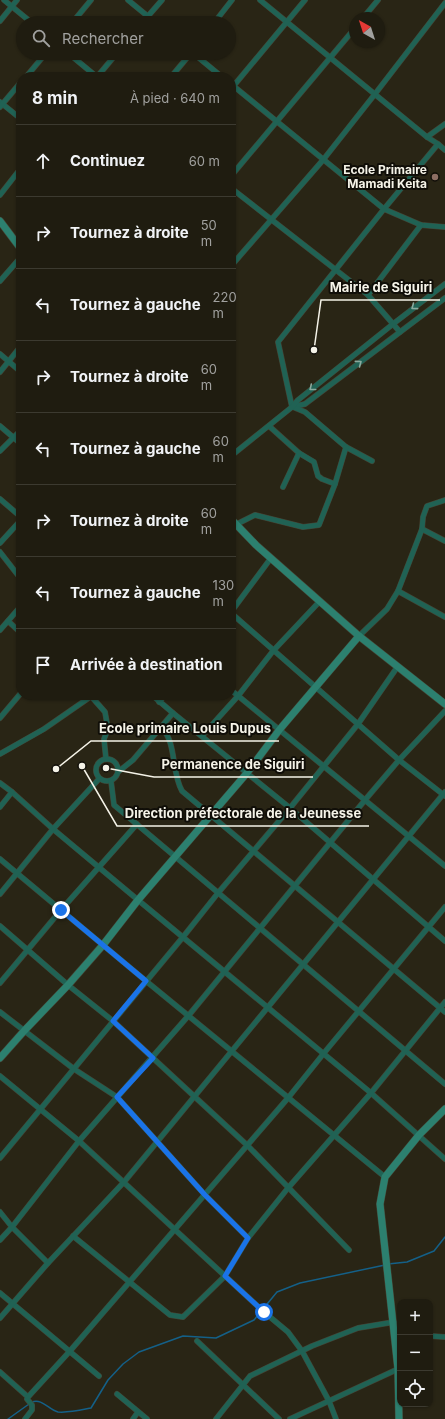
<!DOCTYPE html>
<html lang="fr">
<head>
<meta charset="utf-8">
<style>
  :root { --surface:#1f1c10; --page:#272519; --text:#f1f3f6; --muted:#a1a19f; --line:#3c3a30 }
  body { margin:0; font-family:Inter,sans-serif; background:var(--page); color:var(--text) }
  .controls { position:absolute; right:12px; bottom:12px; display:grid; overflow:hidden; border-radius:8px; box-shadow:0 1px 3px #0004 }
  .controls button { width:36px; height:36px; display:grid; place-items:center; padding:0; border:0; border-bottom:1px solid var(--line); background:var(--surface); color:var(--text); font:20px sans-serif }
  .compass { position:absolute; left:349px; top:12px; width:36px; height:36px; border-radius:50%; background:var(--surface); box-shadow:0 1px 3px #0004; rotate:321deg }
  .stop { position:absolute; width:12px; height:12px; margin:-9px; border:3px solid #1a73e8; border-radius:50%; background:#fff }
  .stop.end { background:#1a73e8; border-color:#fff; box-shadow:0 1px 4px #0008 }
  .list { margin:0; padding:0; list-style:none }
  h2 { display:flex; justify-content:space-between; align-items:center; height:52px; margin:0; padding:0 16px; font-size:17px }
  h2 small { font-size:13px; font-weight:400; color:var(--muted) }
  .list li { display:grid; grid-template-columns:26px 1fr auto; gap:12px; align-items:center; box-sizing:border-box; height:72px; padding:0 16px; border-top:1px solid var(--line) }
  .list b { display:block; font-size:15px; white-space:nowrap }
  .list em { font-size:13px; font-style:normal; color:var(--muted) }
  .icon { flex:none; width:22px; height:22px; fill:none; stroke:currentColor; stroke-width:2; stroke-linecap:round; stroke-linejoin:round }
  .map { position:relative; flex:none; width:445px; height:1419px; overflow:hidden }
  .search { position:absolute; background:var(--surface); box-shadow:0 1px 3px #0004; left:16px; top:16px; width:220px; height:44px; display:flex; align-items:center; gap:10px; box-sizing:border-box; padding:0 14px; border-radius:22px; color:var(--muted); font-size:15px }
  .panel { position:absolute; background:var(--surface); box-shadow:0 1px 3px #0004; left:16px; top:72px; width:220px; height:628px; border-radius:16px }
  .map>svg:first-child { display:block }
  .lines { fill:none; stroke-linecap:round; stroke-linejoin:round }
  .stream { stroke:#146088; stroke-width:1.5 }
  .street-casing { stroke:#464233; stroke-width:6 }
  .secondary-casing { stroke:#464233; stroke-width:8 }
  .street { stroke:#206254; stroke-width:5 }
  .secondary { stroke:#2c806f; stroke-width:7 }
  .oneway { stroke:#8aaa9e }
  .route { stroke:#1a73e8; stroke-width:5 }
  .education-dot { fill:#8d6e63; stroke:#100e08; stroke-width:1.5 }
  .labels { text-anchor:middle; stroke-width:4; stroke-linejoin:round; paint-order:stroke }
  .poi-label { font-size:12px; font-weight:bold; fill:#f5f3e8; stroke:#100e08; text-anchor:end }
  .leader { fill:none; stroke:#f5f3e8; stroke-width:1.5 }
  .callout-dot { fill:#f5f3e8; stroke:#100e08; stroke-width:1.5 }
  .callout-label { font-size:13px; text-anchor:middle; font-weight:bold; fill:#f5f3e8; stroke:#100e08; stroke-width:4; stroke-linejoin:round; paint-order:stroke }
</style>
</head>
<body>
<div class="map">
<svg width="445" height="1419" viewBox="0 0 445 1419">
  <rect width="100%" height="100%" fill="#292515"/>
  <g class="lines">
    <!-- stream -->
    <g class="stream">
      <polyline points="388,1264 407,1262 434,1251 445,1237"/>
      <path d="M32 1402C42 1398 49 1410 58 1412 69 1413 81 1410 91 1408L108 1380 123 1364 139 1352 183 1336 216 1338 254 1320 277 1292 300 1283 385 1265"/>
      <polyline points="8,1419 29,1404"/>
    </g>
    <defs>
      <g id="street">
        <polyline points="4,0 32,23"/>
        <polyline points="128,0 156,23"/>
        <polyline points="260,0 427,137 438,144 445,150"/>
        <polyline points="363,18 378,0"/>
        <polyline points="0,21 17,0"/>
        <polyline points="72,23 91,0"/>
        <polyline points="142,23 162,0"/>
        <polyline points="214,23 232,0"/>
        <polyline points="68,53 97,77 117,53"/>
        <polyline points="193,53 222,77"/>
        <polyline points="26,77 46,53"/>
        <polyline points="171,77 191,53"/>
        <polyline points="231,84 384,209 421,225 445,227"/>
        <polyline points="231,89 305,0"/>
        <polyline points="0,102 21,119"/>
        <polyline points="0,107 21,82"/>
        <polyline points="427,137 445,124"/>
        <polyline points="231,176 355,28"/>
        <polyline points="231,188 368,295 400,332"/>
        <polyline points="0,195 21,168"/>
        <polyline points="231,266 323,160 375,94 445,3"/>
        <polyline points="0,281 21,257"/>
        <polyline points="368,295 421,225"/>
        <polyline points="0,354 21,372"/>
        <polyline points="0,372 21,346"/>
        <polyline points="292,407 278,342 384,209 438,144"/>
        <polyline points="292,407 305,404 445,298"/>
        <polyline points="293,407 305,412 346,447 372,461"/>
        <polyline points="0,426 21,444"/>
        <polyline points="269,426 299,453 314,462 318,476 322,479 335,484"/>
        <polyline points="0,451 21,430"/>
        <polyline points="231,456 292,407 298,400 393,324 445,284"/>
        <polyline points="283,487 299,453"/>
        <polyline points="0,499 21,517"/>
        <polyline points="422,529 445,541"/>
        <polyline points="231,531 237,524 255,515 303,527 319,525 335,484 346,447"/>
        <polyline points="0,543 21,520"/>
        <polyline points="0,552 21,579"/>
        <polyline points="398,591 445,617"/>
        <polyline points="231,612 271,558"/>
        <polyline points="231,613 399,760 445,796"/>
        <polyline points="8,621 21,633"/>
        <polyline points="0,630 21,606"/>
        <polyline points="359,636 387,609 398,591 422,529 423,517 427,506 445,500"/>
        <polyline points="231,690 445,866"/>
        <polyline points="90,695 105,712 108,729 104,739 106,759"/>
        <polyline points="152,695 173,713 290,808 445,941"/>
        <polyline points="159,702 165,695"/>
        <polyline points="0,718 21,693"/>
        <path d="M161 727C177 742 171 772 182 791L445 1012"/>
        <polyline points="202,736 238,696 273,651 320,601"/>
        <polyline points="0,754 44,729 93,695"/>
        <circle cx="107" cy="770" r="11"/>
        <polyline points="118,772 133,760 173,713"/>
        <polyline points="111,781 114,805 445,1084"/>
        <polyline points="0,783 12,792 53,829 138,900 371,1093 445,1159"/>
        <polyline points="0,807 12,792"/>
        <polyline points="0,859 146,981 385,1177"/>
        <polyline points="0,894 53,829 99,779"/>
        <polyline points="0,926 68,985 113,1021 195,1097 248,1146 349,1250"/>
        <polyline points="0,983 61,910 137,824"/>
        <polyline points="0,1012 74,1069 117,1097 205,1195 248,1238"/>
        <polyline points="0,1076 79,1141 264,1312 288,1332 302,1351 329,1401 336,1419"/>
        <polyline points="0,1158 183,937 218,893 290,808 358,724 398,666"/>
        <polyline points="0,1212 12,1227 48,1263"/>
        <polyline points="73,1236 170,1315 183,1317 225,1276 248,1238 288,1188 371,1093 445,1002"/>
        <polyline points="0,1240 12,1227 79,1141 189,1015 365,800 399,760 445,711"/>
        <polyline points="0,1293 99,1376"/>
        <polyline points="0,1318 48,1263 124,1182 445,792"/>
        <polyline points="430,1336 445,1337"/>
        <polyline points="197,1341 279,1419"/>
        <polyline points="0,1372 28,1397 27,1399 32,1405 32,1410 25,1419"/>
        <polyline points="117,1394 147,1419"/>
        <polyline points="28,1397 70,1351 288,1098 324,1053 445,907"/>
        <polyline points="133,1419 138,1412"/>
        <polyline points="216,1419 250,1376 312,1346 358,1328 394,1322"/>
        <polyline points="290,1419 398,1369"/>
      </g>
      <g id="secondary">
        <polyline points="0,221 21,249"/>
        <polyline points="231,519 256,545 359,636 445,704"/>
        <polyline points="0,1058 24,1031 68,985 103,945 138,900 247,773 280,729 359,636"/>
        <polyline points="399,1419 398,1369 380,1204 385,1177 419,1135 445,1109"/>
      </g>
    </defs>
    <!-- street casing -->
    <use href="#street" class="street-casing"/>
    <!-- secondary casing -->
    <use href="#secondary" class="secondary-casing"/>
    <!-- street -->
    <use href="#street" class="street"/>
    <!-- secondary -->
    <use href="#secondary" class="secondary"/>
  </g>
  <!-- one-way arrows -->
  <defs><path id="oneway-chevron" d="M-2-3.5L2.5 0L-2 3.5" fill="none" stroke-width="1.6" stroke-linecap="round" stroke-linejoin="round"/></defs>
  <g class="oneway">
    <use href="#oneway-chevron" transform="translate(414 307) rotate(143)"/>
    <use href="#oneway-chevron" transform="translate(359 363) rotate(-37)"/>
    <use href="#oneway-chevron" transform="translate(312 388) rotate(141)"/>
  </g>
  <g class="lines">
    <!-- route -->
    <polyline class="route" points="61,910 146,981 113,1021 153,1058 117,1097 205,1195 248,1238 225,1276 264,1312"/>
  </g>
  <!-- markers -->
  <circle class="education-dot" cx="435" cy="177" r="4"/>
  <g class="labels">
    <!-- poi labels -->
    <g class="poi-label">
      <text x="427" y="174">Ecole Primaire<tspan x="427" dy="14">Mamadi Keita</tspan></text>
    </g>
  </g>
  <!-- callouts -->
  <path class="leader" d="M314 350L321 300H440M56 769L91 741H279M106 768L154 777H313M82 766L117 826H369"/>
  <g class="callout-dot">
    <circle cx="314" cy="350" r="4"/>
    <circle cx="56" cy="769" r="4"/>
    <circle cx="106" cy="768" r="4"/>
    <circle cx="82" cy="766" r="4"/>
  </g>
  <g class="callout-label">
    <text x="381" y="292">Mairie de Siguiri</text>
    <text x="185" y="733">Ecole primaire Louis Dupus</text>
    <text x="233" y="769">Permanence de Siguiri</text>
    <text x="243" y="818">Direction préfectorale de la Jeunesse</text>
  </g>
</svg>
<div class="controls">
<button>+</button>
<button>−</button>
<button><svg class="icon" aria-label="locate" viewBox="0 0 24 24"><circle cx="12" cy="12" r="6"/><path d="M12 2v4M12 18v4M2 12h4M18 12h4"/></svg></button>
</div>
<svg class="compass" viewBox="-18 -18 36 36"><path d="M0-13l5 13h-10z" fill="#e53935"/><path d="M0 13l5-13h-10z" fill="#a1a19f"/></svg>
<div class="stop" style="left:264px;top:1312px"></div>
<div class="stop end" style="left:61px;top:910px"></div>
<div class="search"><svg class="icon" aria-label="search" viewBox="0 0 24 24"><circle cx="10" cy="10" r="6"/><path d="M15 15l6 6"/></svg>Rechercher</div>
<section class="panel">
<h2>8 min<small>À pied · 640 m</small></h2>
<ul class="list">
<li><svg class="icon" aria-label="ahead" viewBox="0 0 24 24"><path d="M12 20V5M6 11l6-6 6 6"/></svg><div><b>Continuez</b></div><em>60 m</em></li>
<li><svg class="icon" aria-label="right" viewBox="0 0 24 24"><path d="M7 20v-9h11M14 6l5 5-5 5"/></svg><div><b>Tournez à droite</b></div><em>50 m</em></li>
<li><svg class="icon" aria-label="left" viewBox="0 0 24 24"><path d="M17 20v-9H6M10 6l-5 5 5 5"/></svg><div><b>Tournez à gauche</b></div><em>220 m</em></li>
<li><svg class="icon" aria-label="right" viewBox="0 0 24 24"><path d="M7 20v-9h11M14 6l5 5-5 5"/></svg><div><b>Tournez à droite</b></div><em>60 m</em></li>
<li><svg class="icon" aria-label="left" viewBox="0 0 24 24"><path d="M17 20v-9H6M10 6l-5 5 5 5"/></svg><div><b>Tournez à gauche</b></div><em>60 m</em></li>
<li><svg class="icon" aria-label="right" viewBox="0 0 24 24"><path d="M7 20v-9h11M14 6l5 5-5 5"/></svg><div><b>Tournez à droite</b></div><em>60 m</em></li>
<li><svg class="icon" aria-label="left" viewBox="0 0 24 24"><path d="M17 20v-9H6M10 6l-5 5 5 5"/></svg><div><b>Tournez à gauche</b></div><em>130 m</em></li>
<li><svg class="icon" aria-label="arrive" viewBox="0 0 24 24"><path d="M6 21V4h12l-3 4 3 4H6"/></svg><div><b>Arrivée à destination</b></div></li>
</ul>
</section>
</div>
</body>
</html>
